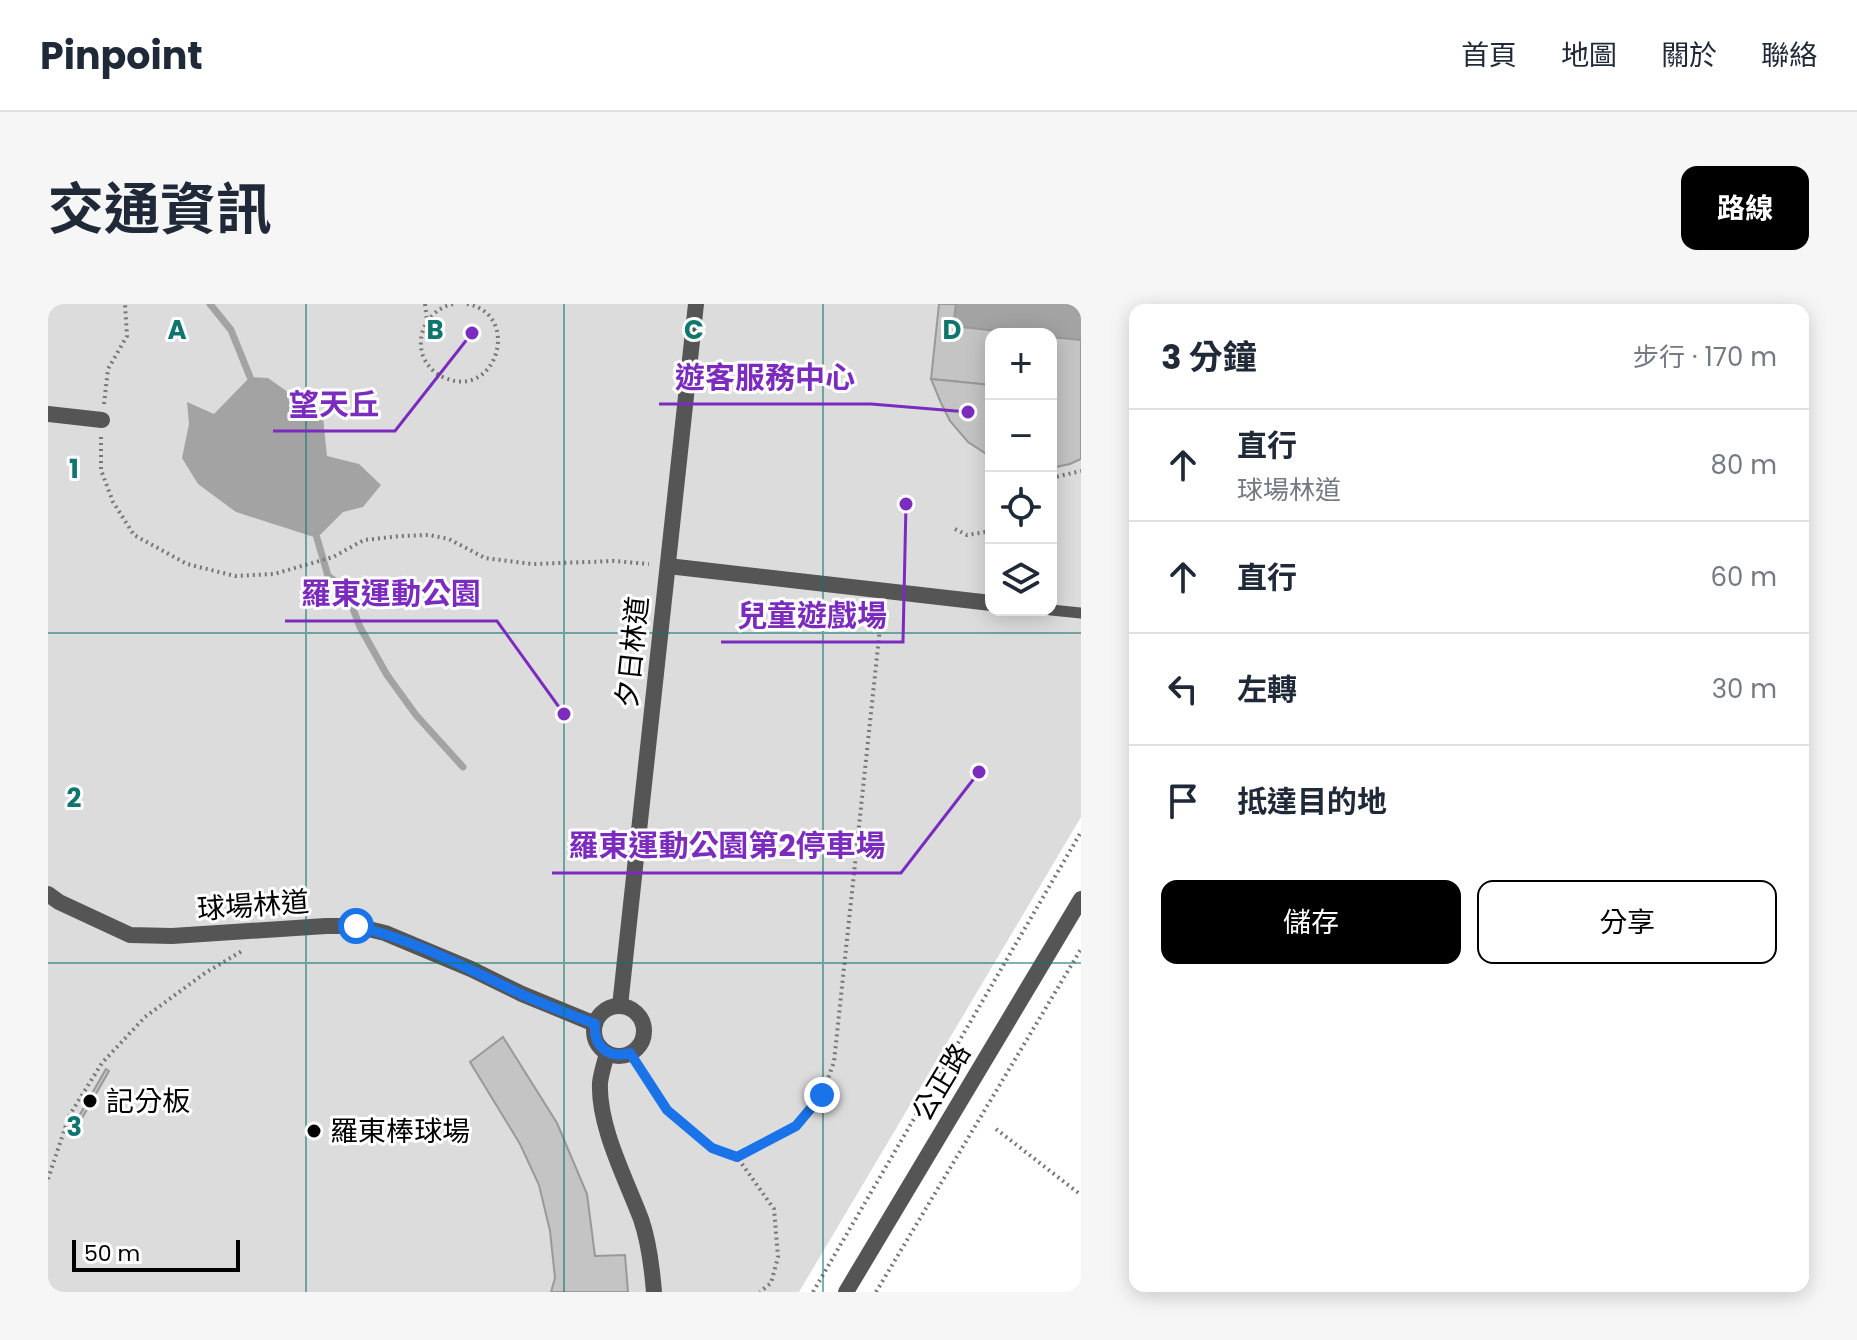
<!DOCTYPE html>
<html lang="zh-TW">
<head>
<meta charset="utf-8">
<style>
  :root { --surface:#fff; --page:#f6f6f7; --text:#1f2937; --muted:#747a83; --line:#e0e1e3; --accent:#000 }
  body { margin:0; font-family:Poppins,"Noto Sans TC",sans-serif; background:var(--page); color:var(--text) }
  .controls { position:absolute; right:24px; top:24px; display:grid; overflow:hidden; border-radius:16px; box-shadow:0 4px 20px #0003 }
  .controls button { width:72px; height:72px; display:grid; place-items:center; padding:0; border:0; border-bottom:2px solid var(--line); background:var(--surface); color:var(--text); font:40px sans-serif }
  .scale { position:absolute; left:24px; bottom:20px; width:168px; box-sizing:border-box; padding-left:8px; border:4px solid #000; border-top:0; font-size:22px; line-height:28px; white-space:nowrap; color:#000; -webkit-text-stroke:6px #fff; paint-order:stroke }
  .stop { position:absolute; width:24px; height:24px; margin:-18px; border:6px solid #1a73e8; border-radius:50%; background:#fff }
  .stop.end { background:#1a73e8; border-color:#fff; box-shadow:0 2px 8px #0008 }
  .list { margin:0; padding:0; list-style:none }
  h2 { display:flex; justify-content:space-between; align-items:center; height:104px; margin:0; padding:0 32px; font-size:34px }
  h2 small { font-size:26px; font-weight:400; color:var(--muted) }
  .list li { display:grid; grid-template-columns:52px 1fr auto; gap:24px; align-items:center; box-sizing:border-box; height:112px; padding:0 32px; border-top:2px solid var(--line) }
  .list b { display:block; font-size:30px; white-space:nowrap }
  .list p { margin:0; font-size:26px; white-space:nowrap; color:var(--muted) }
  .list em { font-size:26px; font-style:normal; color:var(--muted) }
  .actions { display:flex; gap:16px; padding:24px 32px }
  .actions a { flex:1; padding:18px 0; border:2px solid var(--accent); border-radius:16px; text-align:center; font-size:28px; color:var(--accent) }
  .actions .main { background:var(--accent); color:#fff }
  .icon { flex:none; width:44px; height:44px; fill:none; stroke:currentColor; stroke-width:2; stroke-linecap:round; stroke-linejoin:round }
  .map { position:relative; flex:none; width:1033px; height:988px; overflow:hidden; border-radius:16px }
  header { display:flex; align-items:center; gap:48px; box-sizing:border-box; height:112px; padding:0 40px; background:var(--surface); border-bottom:2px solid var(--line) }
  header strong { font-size:38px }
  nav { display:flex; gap:44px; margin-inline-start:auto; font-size:28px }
  .intro { display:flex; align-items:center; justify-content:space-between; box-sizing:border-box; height:192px; padding:0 48px }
  h1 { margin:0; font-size:56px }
  .button { padding:20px 36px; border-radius:16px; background:var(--accent); color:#fff; font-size:28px; font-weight:700 }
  main { display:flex; gap:48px; padding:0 48px }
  aside { flex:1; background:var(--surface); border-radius:16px; box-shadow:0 4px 20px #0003 }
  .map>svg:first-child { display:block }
  .green { fill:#dcdcdc; fill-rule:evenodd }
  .water { fill:#a3a3a3 }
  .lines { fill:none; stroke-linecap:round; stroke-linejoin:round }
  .stream { stroke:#a3a3a3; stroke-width:7 }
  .building { fill:#c4c4c4; stroke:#999; stroke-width:2 }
  .path { stroke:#777; stroke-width:4; stroke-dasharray:2 4; stroke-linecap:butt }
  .service { stroke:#555; stroke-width:11 }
  .pedestrian { stroke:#555; stroke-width:16 }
  .tertiary { stroke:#555; stroke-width:16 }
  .route { stroke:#1a73e8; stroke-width:10 }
  .grid { fill:none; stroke:#0f766e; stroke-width:2; stroke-opacity:0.55 }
  .poi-dot { fill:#000; stroke:#fff; stroke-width:3 }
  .labels { text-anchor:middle; stroke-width:6; stroke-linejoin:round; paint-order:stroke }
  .street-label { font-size:28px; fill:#000; stroke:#fff }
  .poi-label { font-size:28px; fill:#000; stroke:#fff; text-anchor:start }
  .grid-label { font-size:26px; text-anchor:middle; font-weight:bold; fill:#0f766e; stroke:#fff; stroke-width:6; stroke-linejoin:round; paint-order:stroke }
  .leader { fill:none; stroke:#7b2cbf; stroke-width:3 }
  .callout-dot { fill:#7b2cbf; stroke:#fff; stroke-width:3 }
  .callout-label { font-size:30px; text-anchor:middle; font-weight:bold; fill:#7b2cbf; stroke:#fff; stroke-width:6; stroke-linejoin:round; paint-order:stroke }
</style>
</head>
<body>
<header>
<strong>Pinpoint</strong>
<nav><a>首頁</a><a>地圖</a><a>關於</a><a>聯絡</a></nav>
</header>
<div class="intro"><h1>交通資訊</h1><a class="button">路線</a></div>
<main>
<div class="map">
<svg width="1033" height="988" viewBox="0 0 1033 988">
  <rect width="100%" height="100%" fill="#fff"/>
  <!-- green -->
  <path class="green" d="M0 0H1033V513L751 988H0ZM943 30H1003V306H943Z"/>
  <!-- water -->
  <g class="water">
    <polygon points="908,0 1033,0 1033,36 1003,33 1003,30 977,30 905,22"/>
    <polygon points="202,73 220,74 275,113 279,152 311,160 333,181 315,203 295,208 269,234 188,208 150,180 134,154 141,120 139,98 166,110"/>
  </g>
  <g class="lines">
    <!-- stream -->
    <g class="stream">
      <polyline points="162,0 183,26 202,73"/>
      <polyline points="269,234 280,272 297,284 312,323 339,371 368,411 415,463"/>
    </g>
  </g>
  <!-- building -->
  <g class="building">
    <polygon points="891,0 908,0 905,22 977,30 943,30 943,81 883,75"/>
    <polygon points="1003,33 1033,36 1033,155 1022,160 1003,164"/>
    <polygon points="883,75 943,81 943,153 920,138 902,117 893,99"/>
    <polygon points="455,733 509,819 539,890 547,952 577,951 580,988 503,988 507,974 502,927 491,881 472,840 422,758"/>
    <polygon points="58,765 61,767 26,828 23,826"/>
  </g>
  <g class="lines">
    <!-- path -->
    <g class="path">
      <polyline points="377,0 379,16"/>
      <path d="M405 0C382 5 367 29 375 52 379 62 387 70 397 74 449 96 474 10 419 0"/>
      <polyline points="56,100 60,65 79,32 77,0"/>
      <polyline points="53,133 53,166 65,198 86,231 139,260 187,272 226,270 285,253 316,236 353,232 381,231 401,235 437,254 485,260 566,257 601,260"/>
      <polyline points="1003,174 1033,167"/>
      <polyline points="907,225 919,231 943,227"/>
      <polyline points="582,749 619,806 664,844 689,853 726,905 730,953 723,979 712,988"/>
      <polyline points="948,825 1033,891"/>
      <polyline points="689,853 748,822 774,791 786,758 834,305"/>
      <polyline points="0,875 21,812 54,759 97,713 157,669 194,647"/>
      <polyline points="765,988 1033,528"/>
      <polyline points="828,988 1033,645"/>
    </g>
    <!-- service -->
    <polyline class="service" points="1003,306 1033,309"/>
    <!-- pedestrian -->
    <g class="pedestrian">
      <polyline points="0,110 54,116"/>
      <polyline points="620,262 943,299"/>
      <polyline points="0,590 11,598 82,631 124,632 278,622 308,622 337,629 423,665 474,690 547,720"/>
      <polyline points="572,702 648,0"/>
      <circle cx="571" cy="727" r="25"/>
      <path d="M559 749C557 758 553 769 552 779 550 822 578 875 593 915 601 938 604 964 606 988"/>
    </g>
    <!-- tertiary -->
    <polyline class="tertiary" points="798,988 1033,595"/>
  </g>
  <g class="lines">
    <!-- route -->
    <path class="route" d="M308 622C366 636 419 664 473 690 497 701 522 710 547 720 545 743 561 755 582 749L619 806 664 844 689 853 748 822 774 791"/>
  </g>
  <!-- grid -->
  <path class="grid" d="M258 0V988M516 0V988M775 0V988M0 329H1033M0 659H1033"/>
  <!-- markers -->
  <g class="poi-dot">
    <circle cx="42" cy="797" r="8"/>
    <circle cx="266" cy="827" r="8"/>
  </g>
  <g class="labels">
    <!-- street labels -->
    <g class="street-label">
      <text transform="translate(584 348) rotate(-84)" y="10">夕日林道</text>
      <text transform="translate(205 601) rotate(-4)" y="10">球場林道</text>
      <text transform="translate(893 778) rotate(-59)" y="10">公正路</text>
    </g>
    <!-- poi labels -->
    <g class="poi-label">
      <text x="58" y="807">記分板</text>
      <text x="282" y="837">羅東棒球場</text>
    </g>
  </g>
  <g class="grid-label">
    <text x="129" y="35">A</text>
    <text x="387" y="35">B</text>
    <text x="646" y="35">C</text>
    <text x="904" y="35">D</text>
    <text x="26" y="174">1</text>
    <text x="26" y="503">2</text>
    <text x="26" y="832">3</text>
  </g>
  <!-- callouts -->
  <path class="leader" d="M920 108L823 100H611M424 29L347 127H225M516 410L449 317H237M858 200L855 338H673M931 468L853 569H504"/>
  <g class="callout-dot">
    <circle cx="920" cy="108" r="8"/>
    <circle cx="424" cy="29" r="8"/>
    <circle cx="516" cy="410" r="8"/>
    <circle cx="858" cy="200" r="8"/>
    <circle cx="931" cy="468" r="8"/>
  </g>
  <g class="callout-label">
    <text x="717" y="84">遊客服務中心</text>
    <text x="286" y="111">望天丘</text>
    <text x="343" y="300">羅東運動公園</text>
    <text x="764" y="322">兒童遊戲場</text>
    <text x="679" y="552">羅東運動公園第2停車場</text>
  </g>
</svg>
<div class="controls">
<button>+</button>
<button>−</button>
<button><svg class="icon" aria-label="locate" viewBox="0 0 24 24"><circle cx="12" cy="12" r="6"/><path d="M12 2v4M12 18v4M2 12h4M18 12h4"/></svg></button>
<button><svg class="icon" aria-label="layers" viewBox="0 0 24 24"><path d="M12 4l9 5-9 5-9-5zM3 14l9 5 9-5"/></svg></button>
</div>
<div class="scale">50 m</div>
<div class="stop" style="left:308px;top:622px"></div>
<div class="stop end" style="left:774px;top:791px"></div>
</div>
<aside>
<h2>3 分鐘<small>步行 · 170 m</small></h2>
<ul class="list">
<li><svg class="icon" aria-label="ahead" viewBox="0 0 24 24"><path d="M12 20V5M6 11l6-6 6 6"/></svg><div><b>直行</b><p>球場林道</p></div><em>80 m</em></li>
<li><svg class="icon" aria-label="ahead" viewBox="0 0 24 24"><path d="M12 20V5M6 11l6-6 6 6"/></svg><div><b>直行</b></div><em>60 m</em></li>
<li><svg class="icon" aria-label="left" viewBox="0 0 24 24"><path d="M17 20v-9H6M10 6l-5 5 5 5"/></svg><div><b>左轉</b></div><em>30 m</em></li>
<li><svg class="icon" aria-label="arrive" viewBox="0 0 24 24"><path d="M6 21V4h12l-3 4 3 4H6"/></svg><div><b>抵達目的地</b></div></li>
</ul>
<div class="actions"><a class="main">儲存</a><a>分享</a></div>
</aside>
</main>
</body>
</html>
